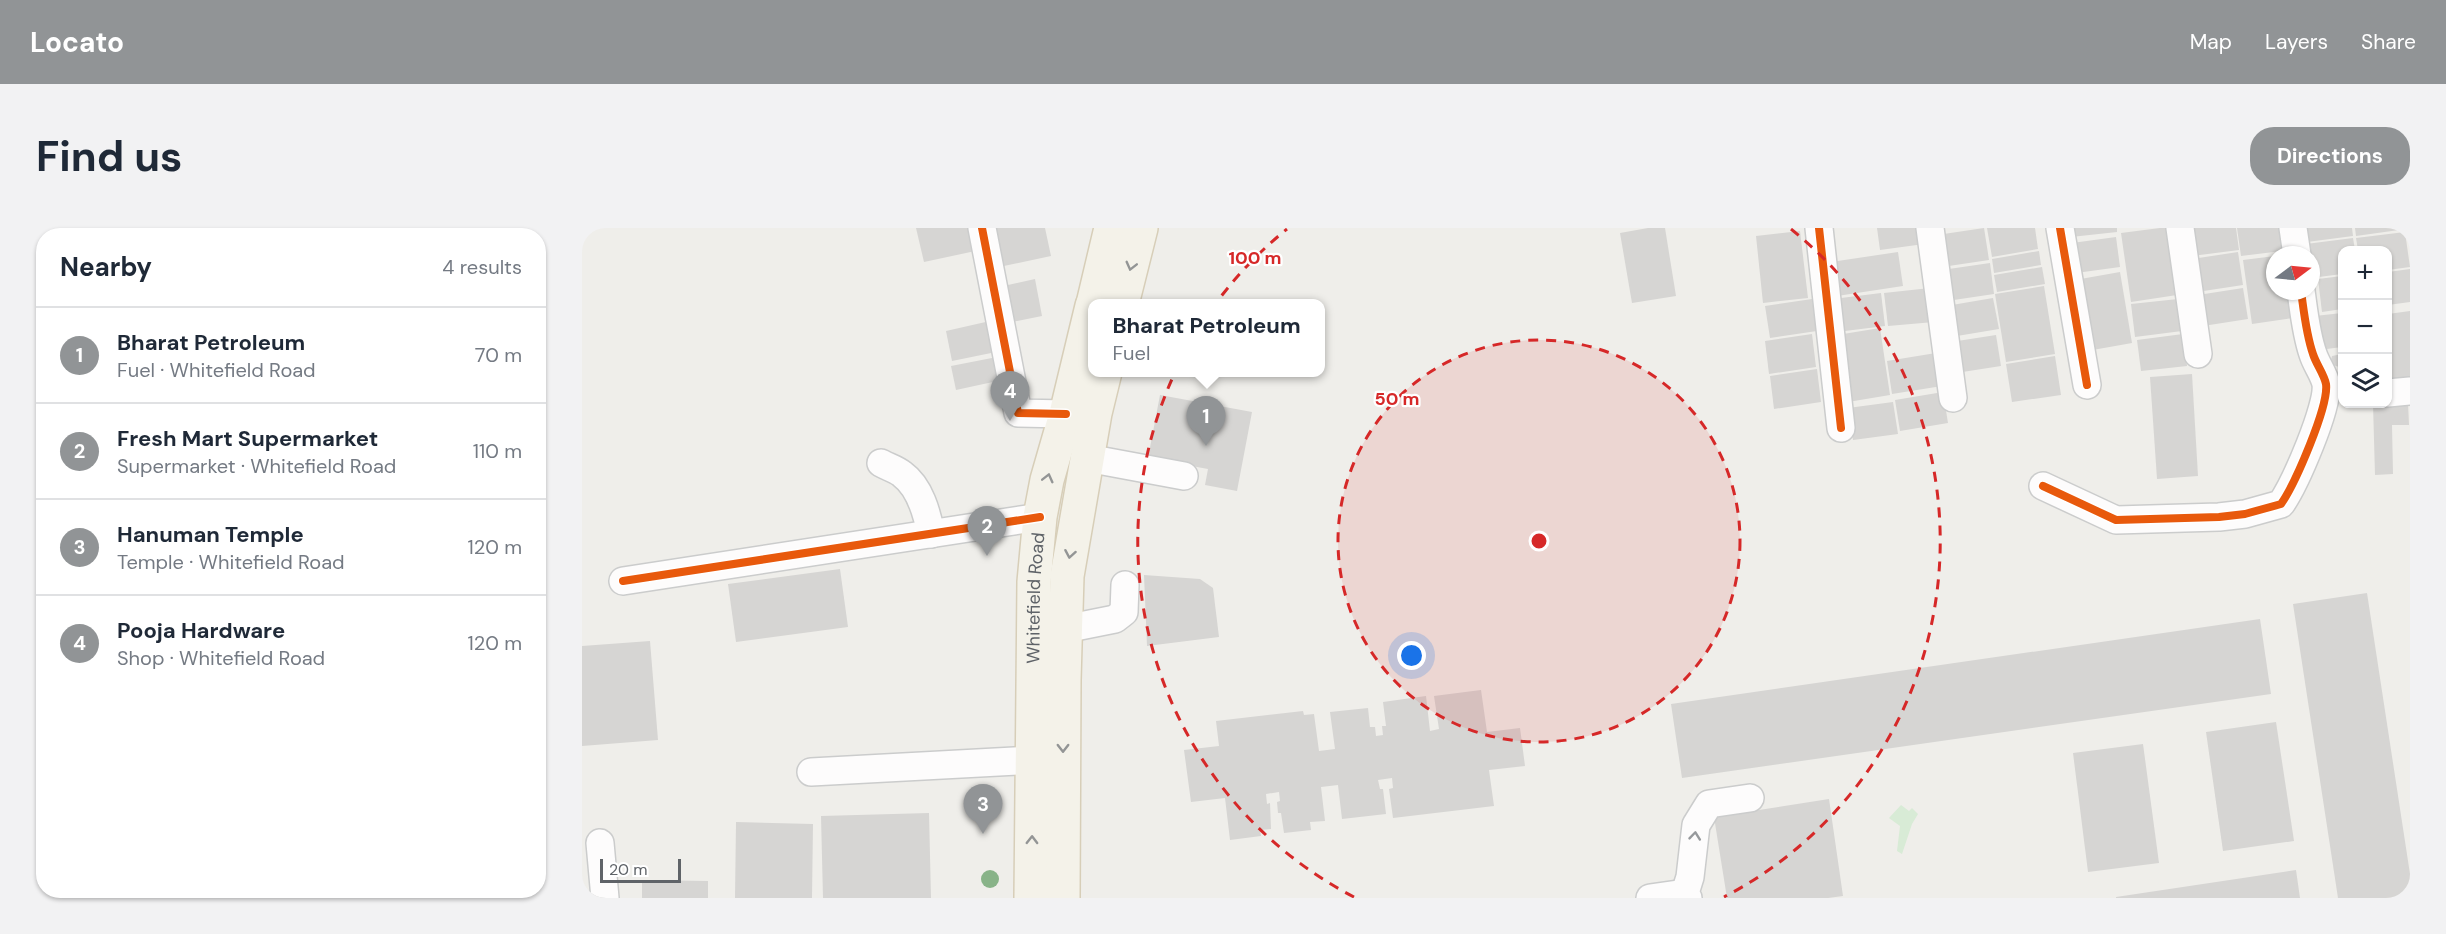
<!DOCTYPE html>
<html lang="en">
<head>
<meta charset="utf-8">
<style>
  :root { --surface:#fff; --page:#f2f2f3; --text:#1f2937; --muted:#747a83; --line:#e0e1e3; --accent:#919496 }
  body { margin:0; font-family:"DM Sans",sans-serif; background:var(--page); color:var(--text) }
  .controls { position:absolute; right:18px; top:18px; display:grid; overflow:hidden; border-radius:12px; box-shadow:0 2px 4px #0004 }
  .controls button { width:54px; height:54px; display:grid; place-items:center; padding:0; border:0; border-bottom:2px solid var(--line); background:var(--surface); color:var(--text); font:30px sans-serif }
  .compass { position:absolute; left:1684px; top:18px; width:54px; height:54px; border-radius:50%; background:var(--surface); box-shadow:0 2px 4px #0004; rotate:74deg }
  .scale { position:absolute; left:18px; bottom:15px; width:81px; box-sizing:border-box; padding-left:6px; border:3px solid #5f6368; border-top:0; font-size:16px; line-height:21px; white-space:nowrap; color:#5f6368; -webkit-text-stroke:4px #fff; paint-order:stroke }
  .you { position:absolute; left:830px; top:428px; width:21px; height:21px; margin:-15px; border:4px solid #fff; border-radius:50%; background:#1a73e8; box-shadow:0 0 0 9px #1a73e833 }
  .badge { display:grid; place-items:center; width:39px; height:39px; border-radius:50%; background:var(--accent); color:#fff; font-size:20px; font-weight:700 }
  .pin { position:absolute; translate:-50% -50px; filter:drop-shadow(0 2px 3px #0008) }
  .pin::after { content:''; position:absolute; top:32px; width:21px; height:18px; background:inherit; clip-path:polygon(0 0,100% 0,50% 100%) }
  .popup { position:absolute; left:506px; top:71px; width:237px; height:78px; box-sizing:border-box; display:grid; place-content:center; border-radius:12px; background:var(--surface); filter:drop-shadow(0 2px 4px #0005); font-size:20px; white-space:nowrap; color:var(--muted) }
  .popup b { font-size:22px; color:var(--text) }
  .popup::after { content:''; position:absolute; left:50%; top:100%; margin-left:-12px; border:12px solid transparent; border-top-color:var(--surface) }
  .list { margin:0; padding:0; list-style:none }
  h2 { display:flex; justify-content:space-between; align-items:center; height:78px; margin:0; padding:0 24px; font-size:26px }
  h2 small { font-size:20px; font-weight:400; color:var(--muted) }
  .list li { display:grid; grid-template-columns:39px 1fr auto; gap:18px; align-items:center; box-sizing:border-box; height:96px; padding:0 24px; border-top:2px solid var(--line) }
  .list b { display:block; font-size:22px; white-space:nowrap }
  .list p { margin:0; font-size:20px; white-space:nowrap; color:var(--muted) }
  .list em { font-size:20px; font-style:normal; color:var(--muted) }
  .icon { flex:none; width:33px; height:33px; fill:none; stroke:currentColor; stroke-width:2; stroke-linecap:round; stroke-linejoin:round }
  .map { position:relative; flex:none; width:1828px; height:670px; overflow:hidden; border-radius:24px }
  header { display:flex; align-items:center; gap:36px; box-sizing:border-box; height:84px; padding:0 30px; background:var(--accent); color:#fff }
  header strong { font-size:28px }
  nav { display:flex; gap:33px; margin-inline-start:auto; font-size:21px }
  .intro { display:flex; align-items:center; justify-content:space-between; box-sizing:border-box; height:144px; padding:0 36px }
  h1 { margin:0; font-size:42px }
  .button { padding:15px 27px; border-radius:24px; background:var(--accent); color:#fff; font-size:21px; font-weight:700 }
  main { display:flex; gap:36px; padding:0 36px }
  aside { flex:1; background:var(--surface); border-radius:24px; box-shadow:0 2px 4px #0004 }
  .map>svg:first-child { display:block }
  .green { fill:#d8ebd6 }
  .building { fill:#d6d5d3 }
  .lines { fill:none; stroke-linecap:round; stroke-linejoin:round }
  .minor-casing { stroke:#cbcccc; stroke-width:30 }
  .major-casing { stroke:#d7ceb8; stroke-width:36 }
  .minor { stroke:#fdfcfc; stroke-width:27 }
  .major { stroke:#f4f2e9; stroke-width:33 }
  .cycleway-casing { stroke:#fff; stroke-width:11 }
  .cycleway { stroke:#e8590c; stroke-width:8 }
  .tree { fill:#88b388 }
  .oneway { stroke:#939595 }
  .oneway2 { stroke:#96999c }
  .ring { fill:none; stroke:#d62828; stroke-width:3; stroke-dasharray:10 8 }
  .labels { text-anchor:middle; stroke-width:4.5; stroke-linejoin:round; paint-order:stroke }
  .street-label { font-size:18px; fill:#5f6368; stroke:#fff }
  .centre { fill:#d62828; stroke:#fff; stroke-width:3 }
  .ring-label { font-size:18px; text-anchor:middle; font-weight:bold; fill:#d62828; stroke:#fff; stroke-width:4.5; stroke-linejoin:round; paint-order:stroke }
</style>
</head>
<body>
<header>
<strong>Locato</strong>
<nav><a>Map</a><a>Layers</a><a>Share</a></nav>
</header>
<div class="intro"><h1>Find us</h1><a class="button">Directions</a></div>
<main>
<aside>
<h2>Nearby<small>4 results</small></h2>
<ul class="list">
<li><span class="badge">1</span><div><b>Bharat Petroleum</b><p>Fuel · Whitefield Road</p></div><em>70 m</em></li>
<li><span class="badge">2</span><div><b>Fresh Mart Supermarket</b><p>Supermarket · Whitefield Road</p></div><em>110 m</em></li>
<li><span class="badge">3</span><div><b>Hanuman Temple</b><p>Temple · Whitefield Road</p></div><em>120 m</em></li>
<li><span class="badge">4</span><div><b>Pooja Hardware</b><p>Shop · Whitefield Road</p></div><em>120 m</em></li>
</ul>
</aside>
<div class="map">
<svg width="1828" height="670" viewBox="0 0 1828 670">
  <rect width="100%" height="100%" fill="#efeeea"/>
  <!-- green -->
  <polygon class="green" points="1319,577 1327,583 1330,580 1336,586 1330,596 1320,626 1315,623 1318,598 1307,590"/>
  <!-- building -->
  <g class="building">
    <polygon points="334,0 394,0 398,22 342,34"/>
    <polygon points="409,0 463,0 469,28 417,39"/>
    <polygon points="1066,0 1083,0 1094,68 1050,75 1038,5"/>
    <polygon points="1295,0 1340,0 1342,16 1298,22"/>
    <polygon points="1402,0 1407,32 1360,39 1355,7"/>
    <polygon points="1405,0 1453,0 1456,21 1410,29"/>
    <polygon points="1488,0 1535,0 1535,4 1489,9"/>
    <polygon points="1578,0 1586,0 1595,67 1549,74 1539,5"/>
    <polygon points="1606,0 1654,0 1657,22 1610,28"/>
    <polygon points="1655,0 1704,0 1707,22 1659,28"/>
    <polygon points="1723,0 1770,0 1771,8 1725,14"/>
    <polygon points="1773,0 1824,0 1824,1 1774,8"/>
    <polygon points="1218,3 1226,70 1181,75 1174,8"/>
    <polygon points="1823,4 1828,39 1806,42 1806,22 1776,22 1774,10"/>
    <polygon points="1534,9 1538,39 1494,45 1490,15"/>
    <polygon points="1771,10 1773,22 1760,22 1760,46 1729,50 1729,27 1725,27 1724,16"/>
    <polygon points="1457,23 1459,37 1412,45 1410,31"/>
    <polygon points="1316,24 1321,58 1255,68 1249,34"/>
    <polygon points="1656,24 1661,57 1615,64 1610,31"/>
    <polygon points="1693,28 1693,63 1713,63 1717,89 1670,96 1661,32"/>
    <polygon points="1408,35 1412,66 1365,73 1360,42"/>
    <polygon points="1460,39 1463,56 1415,64 1412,47"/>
    <polygon points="1828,41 1828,74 1806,77 1806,44"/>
    <polygon points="1538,44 1550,115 1505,123 1493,52"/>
    <polygon points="1760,48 1760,81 1740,84 1736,51"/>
    <polygon points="453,51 460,88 425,95 417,59"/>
    <polygon points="1462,58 1473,126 1424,134 1413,66"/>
    <polygon points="1348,60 1352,94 1306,98 1302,65"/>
    <polygon points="1661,60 1666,91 1621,98 1616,67"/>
    <polygon points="1299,65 1303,98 1255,104 1251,71"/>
    <polygon points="1411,70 1417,101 1369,109 1364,78"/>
    <polygon points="1230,71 1235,103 1188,110 1183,78"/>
    <polygon points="1596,71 1600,103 1553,109 1549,76"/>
    <polygon points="1828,83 1828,157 1806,153 1806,86"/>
    <polygon points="1760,85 1760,119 1737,122 1733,88"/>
    <polygon points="408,93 414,124 370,133 364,103"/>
    <polygon points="1298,100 1308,167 1266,174 1255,107"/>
    <polygon points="1230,106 1234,139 1187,146 1183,113"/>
    <polygon points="1601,106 1605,138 1559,143 1555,112"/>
    <polygon points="1414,107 1419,138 1374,145 1369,114"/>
    <polygon points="1354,125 1360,158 1310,166 1305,133"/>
    <polygon points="1760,126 1760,140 1748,136 1750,128"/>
    <polygon points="1473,128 1479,167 1430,174 1424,136"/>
    <polygon points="415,129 420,152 374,162 369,138"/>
    <polygon points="1235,141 1239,174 1192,181 1188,148"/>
    <polygon points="1610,146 1616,248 1575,251 1568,149"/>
    <polygon points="1361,164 1366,195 1318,203 1313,172"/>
    <polygon points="578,167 670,184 655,263 623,257 626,241 566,230"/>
    <polygon points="1311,174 1316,206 1271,212 1266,180"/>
    <polygon points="1826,174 1827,197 1810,197 1811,246 1793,247 1791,176"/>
    <polygon points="258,341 266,399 154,414 146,356"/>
    <polygon points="562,347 618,351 631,360 637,409 565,418"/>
    <polygon points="1785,365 1828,646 1828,670 1756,670 1711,376"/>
    <polygon points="1678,391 1689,466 1100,550 1089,476"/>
    <polygon points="68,413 76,512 0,518 0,418"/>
    <polygon points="899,462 905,504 938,500 943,538 907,542 912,578 811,590 807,561 811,560 810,550 796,552 798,561 801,561 804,586 760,591 756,557 739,559 743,593 728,594 729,602 702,605 699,585 696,585 695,574 698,573 697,564 684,566 685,576 688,575 689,601 678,602 679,608 648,612 643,570 609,574 602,522 637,518 634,493 721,483 722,487 732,486 737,523 753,521 748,484 786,480 788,499 793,499 794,508 801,507 800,498 804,498 801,474 844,468 848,503 857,501 852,468"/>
    <polygon points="1694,494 1712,613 1641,623 1624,504"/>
    <polygon points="1561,516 1577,635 1506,644 1491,525"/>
    <polygon points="1247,571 1261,668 1246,670 1145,670 1132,589"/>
    <polygon points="347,585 349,670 241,670 239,588"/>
    <polygon points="154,594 231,596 230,670 153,670"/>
    <polygon points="1714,642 1718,670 1534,670 1534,669"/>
    <polygon points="60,652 126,653 126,670 60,670"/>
  </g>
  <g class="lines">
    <defs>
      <g id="minor">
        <polyline points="400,0 436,185 484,186"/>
        <polyline points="1237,0 1259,200"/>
        <polyline points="1348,0 1371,170"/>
        <polyline points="1478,0 1505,157"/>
        <polyline points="1598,0 1616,126"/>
        <polyline points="1711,0 1715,27"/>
        <polyline points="1806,165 1828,163"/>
        <polyline points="505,230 602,248"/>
        <path d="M299 235C306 239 314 241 320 246 338 259 345 285 349 306"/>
        <path d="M1461 258 1534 292 1637 289 1663 286 1699 276C1713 256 1747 178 1744 156 1742 146 1734 136 1731 126 1724 106 1722 84 1719 63"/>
        <polyline points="41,353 458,289"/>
        <polyline points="483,401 533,391 542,384 543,357"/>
        <polyline points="229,544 452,532"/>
        <polyline points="18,615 23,670"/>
        <polyline points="1068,670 1103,665"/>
        <polyline points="1106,670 1103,665 1108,649 1114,597 1127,576 1168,570"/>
      </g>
      <g id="major">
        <polyline points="511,76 529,0"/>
        <polyline points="540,76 559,0"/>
        <path id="s1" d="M449 670 452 354 458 289 465 252 484 186 510 78"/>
        <polyline points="481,670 482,452 485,348 513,185 523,144"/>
      </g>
    </defs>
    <!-- minor casing -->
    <use href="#minor" class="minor-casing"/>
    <!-- major casing -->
    <use href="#major" class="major-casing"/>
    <!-- minor -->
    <use href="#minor" class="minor"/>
    <!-- major -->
    <use href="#major" class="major"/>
    <defs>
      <g id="cycleway">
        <polyline points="400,0 436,185 484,186"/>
        <polyline points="1237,0 1259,200"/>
        <polyline points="1478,0 1505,157"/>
        <path d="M1461 258 1534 292 1637 289 1663 286 1699 276C1713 256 1747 178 1744 156 1742 146 1734 136 1731 126 1724 106 1722 84 1719 63"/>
        <polyline points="41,353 458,289"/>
      </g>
    </defs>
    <!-- cycleway casing -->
    <use href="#cycleway" class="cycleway-casing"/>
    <!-- cycleway -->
    <use href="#cycleway" class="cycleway"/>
  </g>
  <!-- trees -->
  <circle class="tree" cx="408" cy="651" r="9"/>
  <!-- one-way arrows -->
  <defs><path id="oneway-chevron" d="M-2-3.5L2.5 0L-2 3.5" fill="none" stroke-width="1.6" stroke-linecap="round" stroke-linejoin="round" transform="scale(1.5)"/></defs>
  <g class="oneway">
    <use href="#oneway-chevron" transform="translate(549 38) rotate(104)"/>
    <use href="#oneway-chevron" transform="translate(466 250) rotate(-76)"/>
    <use href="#oneway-chevron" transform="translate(488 326) rotate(100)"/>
    <use href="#oneway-chevron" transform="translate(481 520) rotate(90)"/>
    <use href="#oneway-chevron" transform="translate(450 612) rotate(-89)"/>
  </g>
  <use class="oneway2" href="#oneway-chevron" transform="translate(1113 608) rotate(-84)"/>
  <!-- distance rings -->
  <circle cx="957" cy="313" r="201" fill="#d62828" fill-opacity=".12"/>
  <g class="ring">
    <circle cx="957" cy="313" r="201"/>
    <path d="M772 669A401 401 0 0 1 705 1M1209 1A401 401 0 0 1 1142 669"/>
  </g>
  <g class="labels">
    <!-- street labels -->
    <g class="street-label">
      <text dy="6" stroke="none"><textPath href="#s1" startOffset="300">Whitefield Road</textPath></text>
    </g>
  </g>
  <circle cx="957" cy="313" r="9" class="centre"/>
  <g class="ring-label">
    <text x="673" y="36">100 m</text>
    <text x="815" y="177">50 m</text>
  </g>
</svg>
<div class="controls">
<button>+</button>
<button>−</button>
<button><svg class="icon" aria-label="layers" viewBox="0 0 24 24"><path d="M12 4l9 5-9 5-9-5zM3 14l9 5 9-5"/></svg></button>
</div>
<svg class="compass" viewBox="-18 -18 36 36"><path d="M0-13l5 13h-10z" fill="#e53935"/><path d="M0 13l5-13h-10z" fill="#747a83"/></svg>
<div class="scale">20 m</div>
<div class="you"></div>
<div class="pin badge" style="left:624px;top:218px">1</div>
<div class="popup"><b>Bharat Petroleum</b>Fuel</div>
<div class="pin badge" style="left:405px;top:328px">2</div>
<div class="pin badge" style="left:401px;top:606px">3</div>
<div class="pin badge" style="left:428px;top:193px">4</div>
</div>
</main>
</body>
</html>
